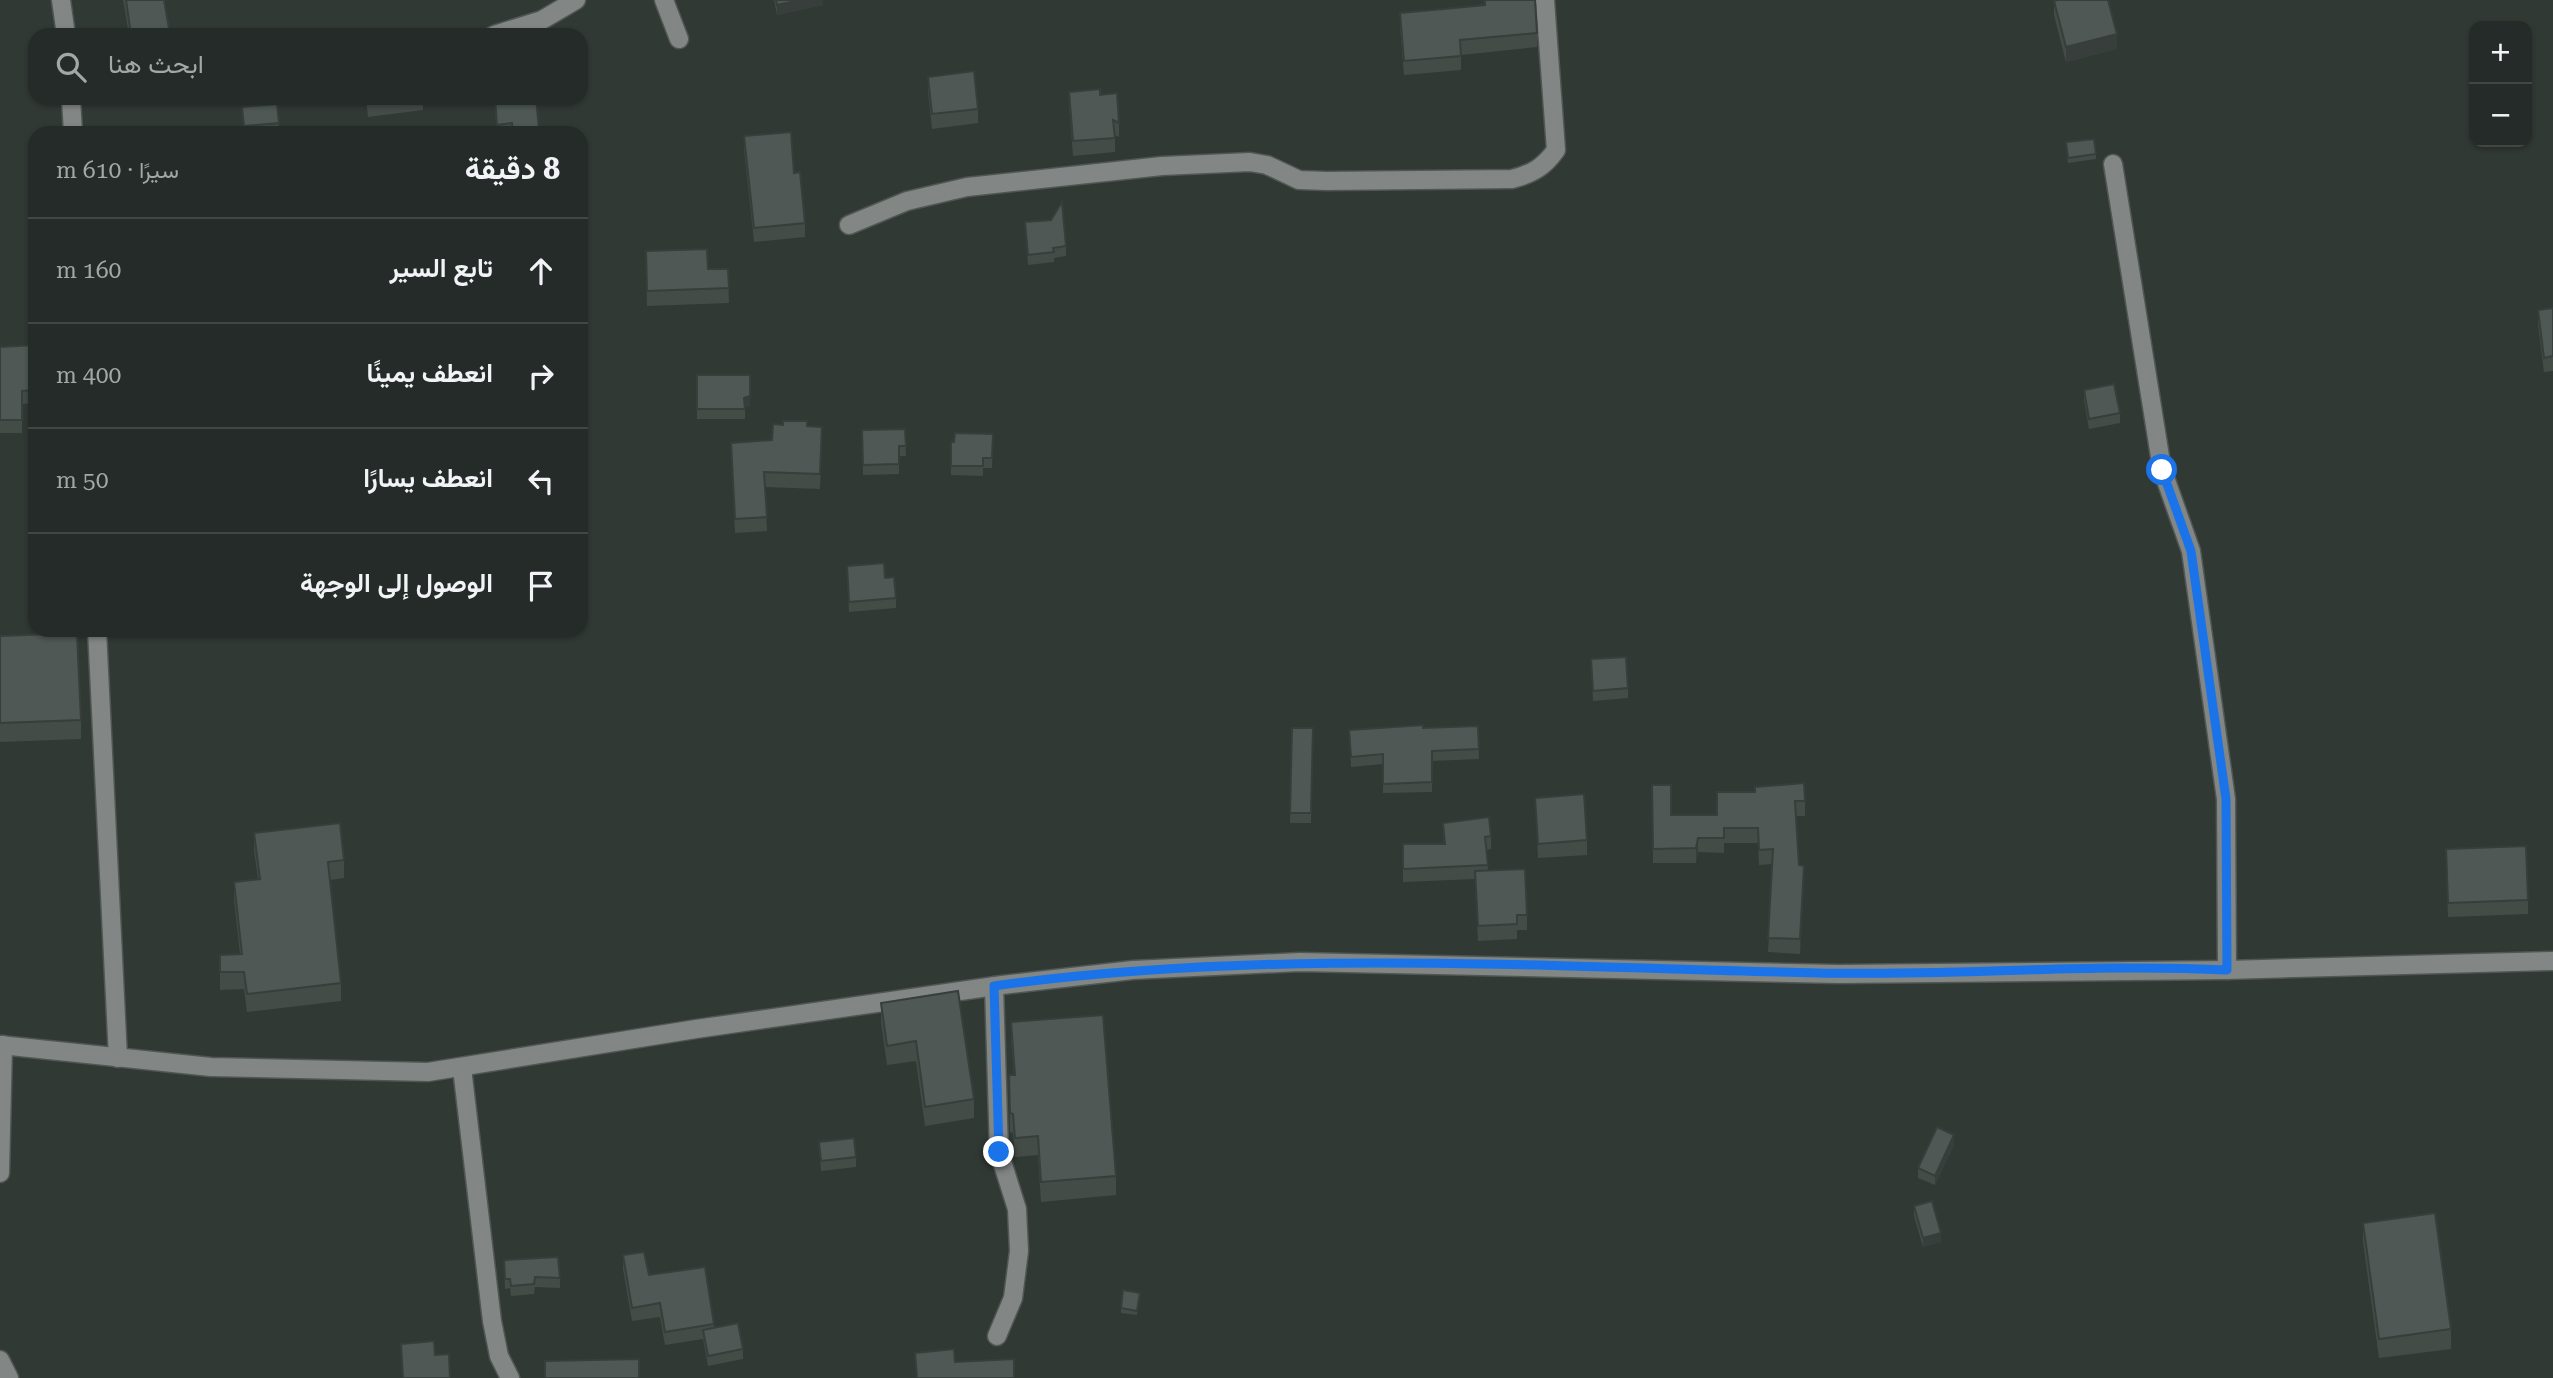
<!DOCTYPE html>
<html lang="ar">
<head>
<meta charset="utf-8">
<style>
  :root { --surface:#252b28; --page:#313734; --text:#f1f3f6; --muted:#a3a7a8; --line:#424745 }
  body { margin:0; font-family:"Roboto Serif",Vazirmatn,serif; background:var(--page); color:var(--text); direction:rtl }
  .controls { position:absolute; right:21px; top:21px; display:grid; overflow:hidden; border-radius:14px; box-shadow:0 2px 5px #0004 }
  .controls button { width:63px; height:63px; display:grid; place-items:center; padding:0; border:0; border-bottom:2px solid var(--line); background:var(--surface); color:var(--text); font:35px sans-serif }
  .stop { position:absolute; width:21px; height:21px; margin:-16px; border:5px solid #1a73e8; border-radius:50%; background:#fff }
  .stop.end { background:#1a73e8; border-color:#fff; box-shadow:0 2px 7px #0008 }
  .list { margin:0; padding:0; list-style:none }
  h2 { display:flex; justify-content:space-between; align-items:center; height:91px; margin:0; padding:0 28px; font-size:30px }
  h2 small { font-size:23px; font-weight:400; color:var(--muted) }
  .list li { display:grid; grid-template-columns:46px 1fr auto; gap:21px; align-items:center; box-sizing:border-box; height:105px; padding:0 28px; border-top:2px solid var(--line) }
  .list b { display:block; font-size:26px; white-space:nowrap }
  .list em { font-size:23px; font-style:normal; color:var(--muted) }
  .icon { flex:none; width:38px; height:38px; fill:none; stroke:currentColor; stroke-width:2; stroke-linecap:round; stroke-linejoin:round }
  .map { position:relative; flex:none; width:2553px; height:1378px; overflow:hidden; direction:ltr }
  .search { position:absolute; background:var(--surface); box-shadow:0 2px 5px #0004; left:28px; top:28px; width:560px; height:77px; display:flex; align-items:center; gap:18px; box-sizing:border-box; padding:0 24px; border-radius:21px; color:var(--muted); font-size:26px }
  .panel { position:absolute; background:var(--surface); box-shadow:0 2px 5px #0004; left:28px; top:126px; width:560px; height:511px; border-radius:21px; direction:rtl }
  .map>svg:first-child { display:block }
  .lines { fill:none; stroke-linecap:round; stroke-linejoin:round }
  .minor-casing { stroke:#4f5653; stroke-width:21 }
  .minor { stroke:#828684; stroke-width:18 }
  .wall { fill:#444c48 }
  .shaded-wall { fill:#373e3b }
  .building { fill:#4f5854; stroke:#373e3b; stroke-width:2 }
  .route { stroke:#1a73e8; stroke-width:9 }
</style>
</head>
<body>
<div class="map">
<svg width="2553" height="1378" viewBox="0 0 2553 1378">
  <rect width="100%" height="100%" fill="#313935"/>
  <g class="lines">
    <defs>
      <g id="minor">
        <polyline points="61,0 66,35"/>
        <polyline points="664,0 679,39"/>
        <polyline points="494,35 542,20 576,0"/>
        <polyline points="71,98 73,133"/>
        <polyline points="2113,164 2162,469 2191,551 2226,799 2227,970"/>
        <path d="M849 225 907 201 967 187 1162 166 1250 162 1267 165 1299 180 1327 181 1512 179C1532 174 1544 167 1556 150L1545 0"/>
        <polyline points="97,630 118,1058"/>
        <polyline points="994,986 999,1152 1017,1209 1019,1251 1013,1298 997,1336"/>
        <polyline points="0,1045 211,1067 428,1072 696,1029 1002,985 1133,970 1300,962 1839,974 2227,970 2553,961"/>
        <polyline points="462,1068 492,1321 499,1356 510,1378"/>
        <polyline points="0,1173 3,1045"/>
        <polyline points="0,1360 9,1378"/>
      </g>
    </defs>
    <!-- minor casing -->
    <use href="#minor" class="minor-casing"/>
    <!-- minor -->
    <use href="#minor" class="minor"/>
  </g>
  <!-- wall -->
  <g class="wall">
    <polygon points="123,0 164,0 170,35 129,35"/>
    <polygon points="774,0 823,0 823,5 777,15"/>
    <polygon points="1484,0 1537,33 1537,47 1461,55 1461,70 1404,75 1400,27 1400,13 1484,6"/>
    <polygon points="2054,1 2117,49 2066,62 2054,15"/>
    <polygon points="928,77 978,109 978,123 932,129 928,91"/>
    <polygon points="1069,92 1100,95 1119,123 1119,137 1115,135 1115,152 1073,156 1069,106"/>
    <polygon points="366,98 423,98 423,110 368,117"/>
    <polygon points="494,98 536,98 539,133 497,133"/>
    <polygon points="242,107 279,123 279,133 244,133"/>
    <polygon points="744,136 794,173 805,223 805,237 754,242 744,149"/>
    <polygon points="2066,142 2096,154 2096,159 2068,163"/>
    <polygon points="1025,222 1066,246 1066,256 1054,258 1054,262 1028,265"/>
    <polygon points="646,251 708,269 728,269 729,303 647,306"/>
    <polygon points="2553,308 2553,371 2544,372 2538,325 2538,310"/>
    <polygon points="35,345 35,403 22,404 22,433 0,433 0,347"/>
    <polygon points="697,375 750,406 745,408 745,419 697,419"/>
    <polygon points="2084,390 2120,413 2120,423 2089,429 2084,400"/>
    <polygon points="807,426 822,442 820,489 765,487 767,531 735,533 731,443 772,440"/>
    <polygon points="905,429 906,456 899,456 899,474 863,475 862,430"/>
    <polygon points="993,434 992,468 983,468 983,476 951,475 951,442"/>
    <polygon points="847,566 885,578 896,598 896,608 849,612"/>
    <polygon points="0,636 81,720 81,739 0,742"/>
    <polygon points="1591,659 1628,688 1628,698 1593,701"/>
    <polygon points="1478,726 1479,759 1432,761 1432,792 1383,793 1383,764 1351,767 1349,730"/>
    <polygon points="1292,728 1313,728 1311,823 1290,823"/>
    <polygon points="1652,785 1671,815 1717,815 1717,792 1805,801 1805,816 1796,816 1799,865 1804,880 1800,954 1768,952 1773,864 1759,865 1758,843 1724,843 1724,853 1698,852 1696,863 1653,863"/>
    <polygon points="1535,798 1587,840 1587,855 1538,858"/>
    <polygon points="1443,823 1491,836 1491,849 1486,850 1488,870 1527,915 1527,930 1517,930 1517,939 1478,941 1475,879 1403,882 1403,844 1444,844"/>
    <polygon points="254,833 344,860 344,878 330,880 341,983 341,1001 247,1012 244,989 220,990 220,955 240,954 234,900 234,882 258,879 254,851"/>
    <polygon points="2446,864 2528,900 2528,914 2448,917"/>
    <polygon points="881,1003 974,1099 974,1118 925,1126 916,1061 887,1065 881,1022"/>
    <polygon points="1011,1022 1116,1176 1116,1195 1041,1202 1038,1155 1015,1157 1013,1133 1010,1132 1009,1075 1014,1075 1011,1041"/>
    <polygon points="819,1142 856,1157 856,1167 821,1171"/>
    <polygon points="1954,1145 1935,1185 1918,1178 1918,1168"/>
    <polygon points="1914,1206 1941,1242 1923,1247 1914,1216"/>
    <polygon points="2363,1223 2451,1329 2451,1349 2379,1358 2363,1242"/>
    <polygon points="623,1255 714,1324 714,1328 743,1349 743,1359 708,1366 703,1339 665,1345 660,1317 632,1321 623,1269"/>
    <polygon points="504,1260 560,1278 560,1288 535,1287 534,1294 511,1296 510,1288 505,1289"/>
    <polygon points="1140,1298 1137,1315 1121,1313 1121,1308"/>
  </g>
  <!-- shaded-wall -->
  <g class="shaded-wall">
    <polygon points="801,0 823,0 823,5 777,15 777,5"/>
    <polygon points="2117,34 2117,49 2066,62 2066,47"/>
    <polygon points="750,396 750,406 744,408 744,398"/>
    <polygon points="1698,838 1698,852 1696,863 1696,848"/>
    <polygon points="1804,866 1804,880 1800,954 1800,939"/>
    <polygon points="1954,1135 1954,1145 1935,1185 1935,1176"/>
    <polygon points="1941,1233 1941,1242 1923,1247 1923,1238"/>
  </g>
  <!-- building -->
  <g class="building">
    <polygon points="126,0 164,0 170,34 131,35"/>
    <polygon points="776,0 801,0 777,5"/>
    <polygon points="1485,0 1535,0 1537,33 1460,40 1461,56 1404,61 1400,13 1485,5"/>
    <polygon points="2058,0 2108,0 2117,34 2066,47 2054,1"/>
    <polygon points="974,71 978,109 932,114 928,77"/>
    <polygon points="1100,89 1100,95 1117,93 1119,123 1113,120 1115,138 1073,141 1069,92"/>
    <polygon points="368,98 403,98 368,102"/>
    <polygon points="495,98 536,98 539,130 513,133 512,123 497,125"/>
    <polygon points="277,104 279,123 244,126 242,107"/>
    <polygon points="791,132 794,173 800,172 805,223 754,228 744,136"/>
    <polygon points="2094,139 2096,154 2068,158 2066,142"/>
    <polygon points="1062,202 1066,246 1053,248 1054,252 1028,255 1025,222 1051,220"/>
    <polygon points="707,249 708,269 728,269 729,288 647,291 646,251"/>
    <polygon points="2553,308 2553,356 2544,358 2538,310"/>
    <polygon points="35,345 35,390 22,391 22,420 0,420 0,347"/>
    <polygon points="697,375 750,375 750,396 744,398 745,409 697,409"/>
    <polygon points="2114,384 2120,413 2089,419 2084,390"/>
    <polygon points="783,421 807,421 807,426 822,427 820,474 764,472 767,517 735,519 731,443 772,440 773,424 783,425"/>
    <polygon points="905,429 906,446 899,446 899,464 863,465 862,430"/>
    <polygon points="955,433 993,434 992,458 983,458 983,466 951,466 951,442 954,442"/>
    <polygon points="884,563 885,578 894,577 896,598 849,602 847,566"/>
    <polygon points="77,633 81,720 0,723 0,636"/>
    <polygon points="1626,657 1628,688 1593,691 1591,659"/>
    <polygon points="1423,725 1423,728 1478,726 1479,749 1432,751 1432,782 1383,784 1383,754 1351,757 1349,730"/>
    <polygon points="1292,728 1313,728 1311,813 1290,813"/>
    <polygon points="1804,783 1805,801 1795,801 1799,865 1804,866 1800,939 1768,938 1773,849 1759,850 1758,828 1724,828 1724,838 1698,838 1696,848 1653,849 1652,785 1671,785 1671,815 1717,815 1717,792 1755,792 1755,787"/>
    <polygon points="1584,794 1587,840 1538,844 1535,798"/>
    <polygon points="1489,817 1491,836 1485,837 1488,865 1403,869 1403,844 1445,844 1443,823"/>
    <polygon points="340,823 344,860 328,862 341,983 247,994 244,972 220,972 220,955 242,954 234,882 260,879 254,833"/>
    <polygon points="2526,846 2528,900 2448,903 2446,849"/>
    <polygon points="1525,869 1527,915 1517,915 1517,924 1478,926 1475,871"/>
    <polygon points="958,991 974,1099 925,1107 916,1041 887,1046 881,1003"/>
    <polygon points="1103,1015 1116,1176 1041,1182 1038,1136 1015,1138 1013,1114 1010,1113 1009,1075 1015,1075 1011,1022"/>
    <polygon points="1937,1127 1954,1135 1935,1176 1918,1168"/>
    <polygon points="854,1138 856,1157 821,1161 819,1142"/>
    <polygon points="1932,1201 1941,1233 1923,1238 1914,1206"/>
    <polygon points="2435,1213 2451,1329 2379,1339 2363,1223"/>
    <polygon points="644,1252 649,1275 705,1267 714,1324 665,1332 660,1303 632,1308 623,1255"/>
    <polygon points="558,1257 560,1278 535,1277 534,1284 511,1286 510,1279 505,1279 504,1260"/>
    <polygon points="1123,1290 1140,1293 1137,1311 1121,1308"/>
    <polygon points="738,1323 743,1349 708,1356 703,1330"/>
    <polygon points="434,1341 435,1355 449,1354 450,1378 403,1378 401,1344"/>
    <polygon points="954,1349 955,1362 1014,1359 1014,1378 917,1378 915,1353"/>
    <polygon points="639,1359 639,1378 545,1378 545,1361"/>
  </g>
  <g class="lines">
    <!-- route -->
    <path class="route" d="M999 1152 994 986C1267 948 1544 967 1818 973 1954 976 2091 963 2227 970L2226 799 2191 551 2162 470"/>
  </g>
</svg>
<div class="controls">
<button>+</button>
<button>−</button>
</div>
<div class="stop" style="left:2162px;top:470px"></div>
<div class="stop end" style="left:999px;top:1152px"></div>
<div class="search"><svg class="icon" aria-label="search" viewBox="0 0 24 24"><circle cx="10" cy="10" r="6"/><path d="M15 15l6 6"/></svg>ابحث هنا</div>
<section class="panel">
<h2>8 دقيقة<small>سيرًا · 610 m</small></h2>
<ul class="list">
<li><svg class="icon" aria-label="ahead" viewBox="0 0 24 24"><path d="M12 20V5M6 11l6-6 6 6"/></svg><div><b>تابع السير</b></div><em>160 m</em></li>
<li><svg class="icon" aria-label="right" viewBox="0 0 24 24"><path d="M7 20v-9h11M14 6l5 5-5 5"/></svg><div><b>انعطف يمينًا</b></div><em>400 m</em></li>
<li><svg class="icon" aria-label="left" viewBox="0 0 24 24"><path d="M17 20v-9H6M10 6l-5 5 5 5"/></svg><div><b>انعطف يسارًا</b></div><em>50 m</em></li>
<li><svg class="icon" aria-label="arrive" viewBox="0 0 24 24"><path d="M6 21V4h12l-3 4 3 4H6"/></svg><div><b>الوصول إلى الوجهة</b></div></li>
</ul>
</section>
</div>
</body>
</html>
